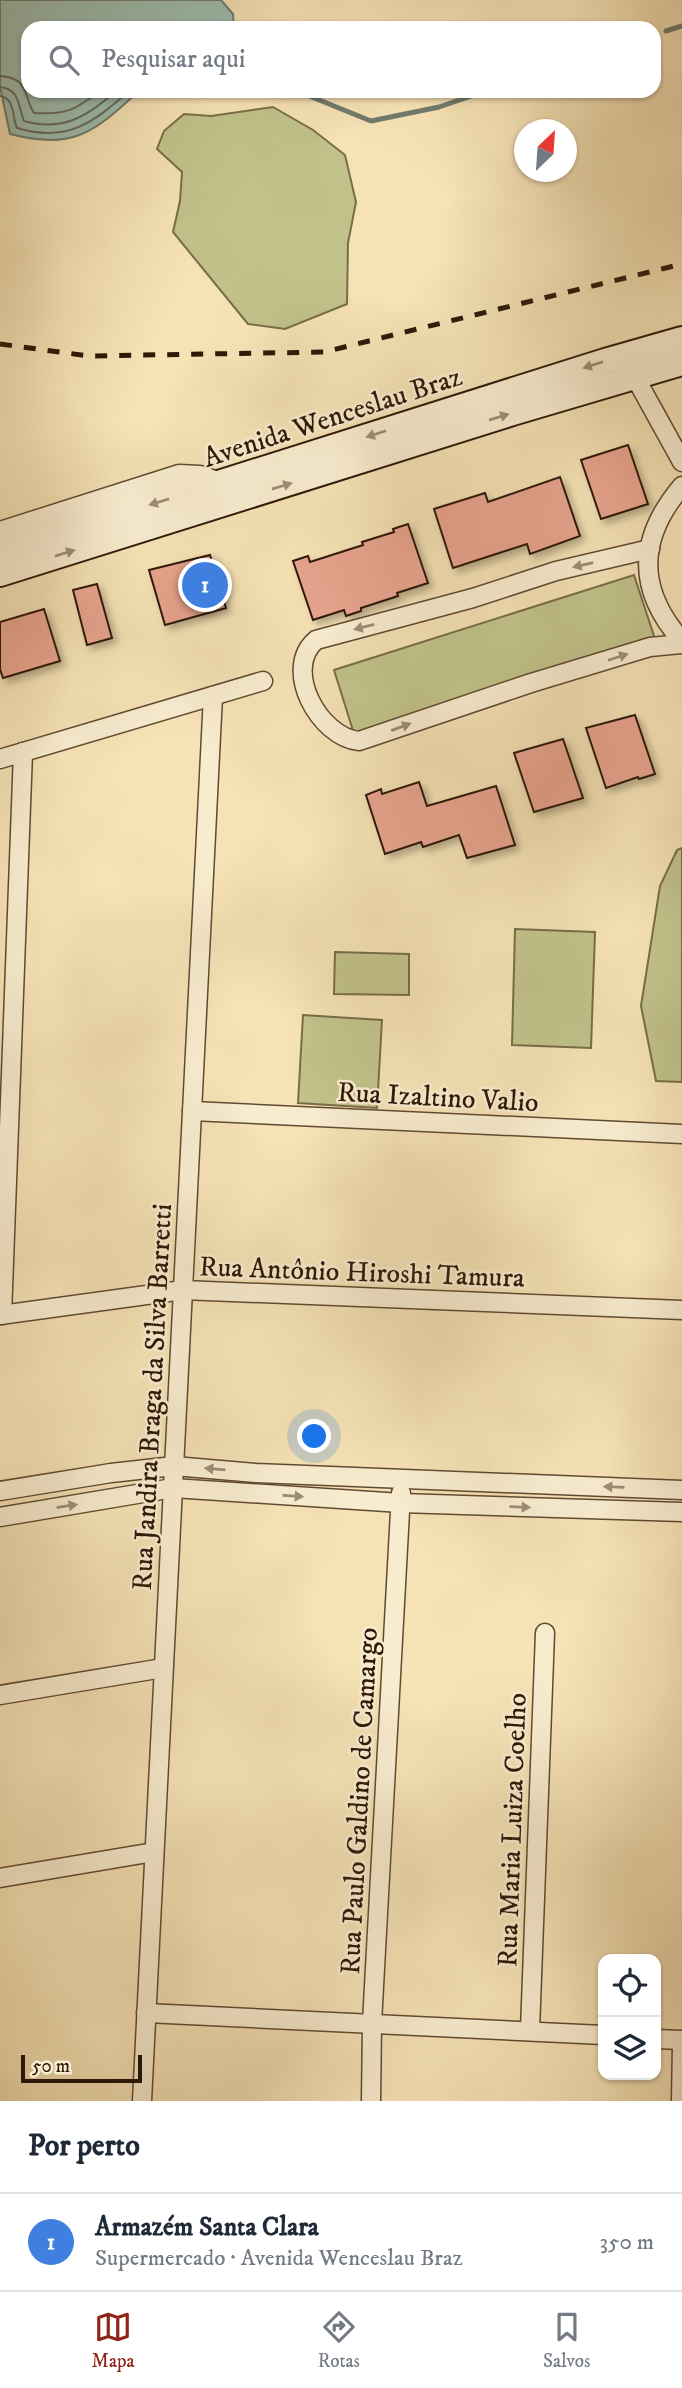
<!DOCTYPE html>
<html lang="pt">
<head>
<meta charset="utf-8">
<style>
  :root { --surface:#fff; --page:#f6f6f7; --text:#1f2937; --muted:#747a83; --line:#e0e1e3; --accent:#8f2418 }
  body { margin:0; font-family:"IM FELL DW Pica",serif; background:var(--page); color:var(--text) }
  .controls { position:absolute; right:21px; bottom:21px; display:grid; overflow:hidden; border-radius:14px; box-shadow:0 2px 5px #0004 }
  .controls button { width:63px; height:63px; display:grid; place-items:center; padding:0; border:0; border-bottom:2px solid var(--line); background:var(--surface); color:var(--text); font:35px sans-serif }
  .compass { position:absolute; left:514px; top:119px; width:63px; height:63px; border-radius:50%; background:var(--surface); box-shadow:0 2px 5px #0004; rotate:25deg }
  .scale { position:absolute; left:21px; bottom:18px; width:121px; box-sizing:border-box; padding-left:7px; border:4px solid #2e1807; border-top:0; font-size:19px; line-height:24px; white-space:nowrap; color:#2e1807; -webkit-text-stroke:5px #f8eccf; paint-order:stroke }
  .you { position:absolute; left:315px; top:1437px; width:24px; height:24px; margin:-18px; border:5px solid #fff; border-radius:50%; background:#1a73e8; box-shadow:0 0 0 10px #1a73e833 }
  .badge { display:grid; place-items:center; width:46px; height:46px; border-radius:50%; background:var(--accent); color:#fff; font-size:23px; font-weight:700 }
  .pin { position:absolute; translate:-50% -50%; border:4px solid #fff; box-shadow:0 2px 7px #0006 }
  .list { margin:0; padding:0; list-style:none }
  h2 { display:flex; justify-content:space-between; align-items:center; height:91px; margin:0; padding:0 28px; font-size:30px }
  h2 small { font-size:23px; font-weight:400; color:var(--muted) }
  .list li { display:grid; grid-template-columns:46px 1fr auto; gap:21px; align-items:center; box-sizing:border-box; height:98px; padding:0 28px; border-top:2px solid var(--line) }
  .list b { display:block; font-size:26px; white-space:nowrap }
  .list p { margin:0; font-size:23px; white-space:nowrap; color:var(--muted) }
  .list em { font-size:23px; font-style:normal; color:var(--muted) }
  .icon { flex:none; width:38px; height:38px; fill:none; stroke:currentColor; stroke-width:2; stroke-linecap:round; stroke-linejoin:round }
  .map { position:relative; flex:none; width:682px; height:2101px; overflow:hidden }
  .search { position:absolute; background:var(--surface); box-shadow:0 2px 5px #0004; left:21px; right:21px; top:21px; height:77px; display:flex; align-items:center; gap:18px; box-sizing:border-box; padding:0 24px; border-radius:21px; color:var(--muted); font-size:26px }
  .sheet { height:189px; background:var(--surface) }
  nav { display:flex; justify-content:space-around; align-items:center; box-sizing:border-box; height:98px; border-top:2px solid var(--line); background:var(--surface); font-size:19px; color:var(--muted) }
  nav a { display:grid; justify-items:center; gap:4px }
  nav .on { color:var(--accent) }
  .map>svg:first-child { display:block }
  .green { fill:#c1c28a; stroke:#786d48; stroke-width:2 }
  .water { fill:#9cbdb0; stroke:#707b6c; stroke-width:2 }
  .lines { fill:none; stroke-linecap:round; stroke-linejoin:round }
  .shore { stroke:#656a5c; stroke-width:2 }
  .stream { stroke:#707b6c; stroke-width:5 }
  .building { fill:#e7a38e; stroke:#2e1807; stroke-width:2; filter:url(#shadow) }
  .street-casing { stroke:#604a32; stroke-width:21 }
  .secondary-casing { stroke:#2e1807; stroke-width:28 }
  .street { stroke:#f8eccf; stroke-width:18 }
  .secondary { stroke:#f8eccf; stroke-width:24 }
  .rail { stroke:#2e1807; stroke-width:5; stroke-dasharray:12 12; stroke-linecap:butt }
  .oneway { fill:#9d8d75 }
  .labels { text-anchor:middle; stroke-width:5; stroke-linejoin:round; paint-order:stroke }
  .street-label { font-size:28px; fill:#2e1807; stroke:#f8eccf }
</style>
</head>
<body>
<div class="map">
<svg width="682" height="2101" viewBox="0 0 682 2101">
  <defs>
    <filter id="shadow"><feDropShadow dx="4.5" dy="4.5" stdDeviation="3.5" flood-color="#0004"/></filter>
  </defs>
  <rect width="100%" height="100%" fill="#f5e2b5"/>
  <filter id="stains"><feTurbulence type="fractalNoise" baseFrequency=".00286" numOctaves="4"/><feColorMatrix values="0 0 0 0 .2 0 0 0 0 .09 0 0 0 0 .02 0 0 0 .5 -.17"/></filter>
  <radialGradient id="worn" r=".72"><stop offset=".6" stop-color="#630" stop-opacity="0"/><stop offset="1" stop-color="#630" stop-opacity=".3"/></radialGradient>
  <!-- green -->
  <g class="green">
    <polygon points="273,107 313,130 345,155 356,202 348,243 347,304 285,329 248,324 173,232 180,201 182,172 157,149 164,131 184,114 211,116"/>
    <polygon points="634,575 656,642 355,737 334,670"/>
    <polygon points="682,848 682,1082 656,1081 641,1006 660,886 677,850"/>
    <polygon points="515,929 595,932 591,1048 512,1045"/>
    <polygon points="335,952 409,954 409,995 334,994"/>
    <polygon points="303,1015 382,1020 377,1108 298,1103"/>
  </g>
  <!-- water -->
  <path class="water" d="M0 0H221L233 14 234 28H28V91H139C93 133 74 150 10 134L0 87Z"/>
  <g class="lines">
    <!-- shore -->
    <g class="shore">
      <path d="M0 76C30 78 23 96 34 113 66 115 75 110 100 91"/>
      <path d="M0 87C20 89 18 106 24 121 63 132 88 116 116 91"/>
      <path d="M0 96C15 98 12 117 17 128 67 143 93 123 129 91"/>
    </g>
    <!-- stream -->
    <g class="stream">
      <polyline points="666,31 682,26"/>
      <polyline points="297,91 371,121 439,107 486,91"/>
    </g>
  </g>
  <!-- building -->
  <g class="building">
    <polygon points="628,445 648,504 601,519 581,460"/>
    <polygon points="560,477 580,536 530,554 527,544 453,568 434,509 485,493 488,502"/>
    <polygon points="408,524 428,583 397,593 398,596 361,608 361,611 346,616 344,610 313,620 293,561 308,556 310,562 363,545 362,542 394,532 393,529"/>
    <polygon points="210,555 226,608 165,625 149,570"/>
    <polygon points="97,584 112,638 87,645 73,590"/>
    <polygon points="44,609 60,661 3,678 0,669 0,622"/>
    <polygon points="635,715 655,774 639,779 638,777 606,788 586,728"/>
    <polygon points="563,739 583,798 534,812 514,753"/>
    <polygon points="419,782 427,806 496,786 515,845 467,858 459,835 423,847 421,842 385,854 366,795 381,789 382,794"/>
  </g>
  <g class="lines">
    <defs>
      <g id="street">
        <polyline points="630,368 682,462"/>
        <path d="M682 486C638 538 636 589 682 641"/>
        <polyline points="0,531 179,474 200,475 221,482"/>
        <path d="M650 549 556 571 473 598 316 640C282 669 319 737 359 741L531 683 650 647 682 644"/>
        <polyline points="0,759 263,681"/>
        <polyline points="192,1111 682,1134"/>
        <polyline points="0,1315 183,1290 682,1310"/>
        <polyline points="2,1315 23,752"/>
        <polyline points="0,1491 111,1473 174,1466 256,1473 682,1490"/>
        <polyline points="0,1517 173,1488 401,1503 682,1512"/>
        <polyline points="0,1695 163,1668"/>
        <polyline points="0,1878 154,1852"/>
        <polyline points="146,2013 603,2035"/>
        <polyline points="530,2030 545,1633"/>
        <polyline points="656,2039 682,2040"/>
        <polyline points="142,2101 213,696"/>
        <polyline points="371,2101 372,2023 401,1493"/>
        <polyline points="681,2101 682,2044"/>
      </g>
      <g id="secondary">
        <polyline points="0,552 605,361 682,339"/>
        <polyline points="0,574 516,412 682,363"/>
      </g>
    </defs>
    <!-- street casing -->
    <use href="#street" class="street-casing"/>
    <!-- secondary casing -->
    <use href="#secondary" class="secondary-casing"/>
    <!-- street -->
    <use href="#street" class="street"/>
    <!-- secondary -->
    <use href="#secondary" class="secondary"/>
    <!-- rail -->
    <polyline class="rail" points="0,344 89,356 324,352 682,264"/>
  </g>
  <!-- one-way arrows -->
  <defs><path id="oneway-solid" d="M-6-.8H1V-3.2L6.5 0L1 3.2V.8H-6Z" transform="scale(1.75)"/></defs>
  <g class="oneway">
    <use href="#oneway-solid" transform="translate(593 365) rotate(162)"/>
    <use href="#oneway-solid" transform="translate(499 417) rotate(-17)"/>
    <use href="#oneway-solid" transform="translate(376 434) rotate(162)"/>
    <use href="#oneway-solid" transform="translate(282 486) rotate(-17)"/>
    <use href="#oneway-solid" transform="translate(159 502) rotate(163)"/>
    <use href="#oneway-solid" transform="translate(65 553) rotate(-17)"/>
    <use href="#oneway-solid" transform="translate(583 565) rotate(167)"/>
    <use href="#oneway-solid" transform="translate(364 627) rotate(166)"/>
    <use href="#oneway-solid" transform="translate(618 657) rotate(-18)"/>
    <use href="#oneway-solid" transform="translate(401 727) rotate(-20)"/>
    <use href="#oneway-solid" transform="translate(215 1469) rotate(-175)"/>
    <use href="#oneway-solid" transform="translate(614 1487) rotate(-178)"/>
    <use href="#oneway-solid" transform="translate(293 1496) rotate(4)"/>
    <use href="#oneway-solid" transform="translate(67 1506) rotate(-9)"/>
    <use href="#oneway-solid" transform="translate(520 1507) rotate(2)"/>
  </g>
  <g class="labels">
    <!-- street labels -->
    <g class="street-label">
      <text transform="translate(332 416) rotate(-18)" y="10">Avenida Wenceslau Braz</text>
      <text transform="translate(438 1096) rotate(3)" y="10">Rua Izaltino Valio</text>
      <text transform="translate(362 1271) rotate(2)" y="10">Rua Antônio Hiroshi Tamura</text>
      <text transform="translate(151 1397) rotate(-87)" y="10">Rua Jandira Braga da Silva Barretti</text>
      <text transform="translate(358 1801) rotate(-87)" y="10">Rua Paulo Galdino de Camargo</text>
      <text transform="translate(511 1830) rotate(-88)" y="10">Rua Maria Luiza Coelho</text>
    </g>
  </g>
  <rect width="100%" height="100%" filter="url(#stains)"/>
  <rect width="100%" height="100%" fill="url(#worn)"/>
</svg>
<div class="controls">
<button><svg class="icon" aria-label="locate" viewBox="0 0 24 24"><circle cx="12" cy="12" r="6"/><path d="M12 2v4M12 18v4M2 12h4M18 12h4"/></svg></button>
<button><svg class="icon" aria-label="layers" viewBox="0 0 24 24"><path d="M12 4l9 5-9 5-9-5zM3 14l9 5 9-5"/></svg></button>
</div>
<svg class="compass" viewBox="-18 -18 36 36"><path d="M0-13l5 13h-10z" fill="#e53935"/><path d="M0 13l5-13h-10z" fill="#747a83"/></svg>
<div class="scale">50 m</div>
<div class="you"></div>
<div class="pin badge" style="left:205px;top:585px;background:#3f7fe0">1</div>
<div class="search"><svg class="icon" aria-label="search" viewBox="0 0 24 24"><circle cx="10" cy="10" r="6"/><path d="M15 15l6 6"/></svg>Pesquisar aqui</div>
</div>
<section class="sheet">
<h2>Por perto<small></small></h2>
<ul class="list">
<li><span class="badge" style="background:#3f7fe0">1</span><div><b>Armazém Santa Clara</b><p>Supermercado · Avenida Wenceslau Braz</p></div><em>350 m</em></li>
</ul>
</section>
<nav>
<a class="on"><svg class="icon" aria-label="map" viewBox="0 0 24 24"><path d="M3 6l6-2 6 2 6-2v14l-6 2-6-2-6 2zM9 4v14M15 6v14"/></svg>Mapa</a>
<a><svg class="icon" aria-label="directions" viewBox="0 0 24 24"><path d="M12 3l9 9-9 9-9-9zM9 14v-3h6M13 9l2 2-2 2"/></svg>Rotas</a>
<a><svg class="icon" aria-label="saved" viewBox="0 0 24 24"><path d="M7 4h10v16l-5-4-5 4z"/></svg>Salvos</a>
</nav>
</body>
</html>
